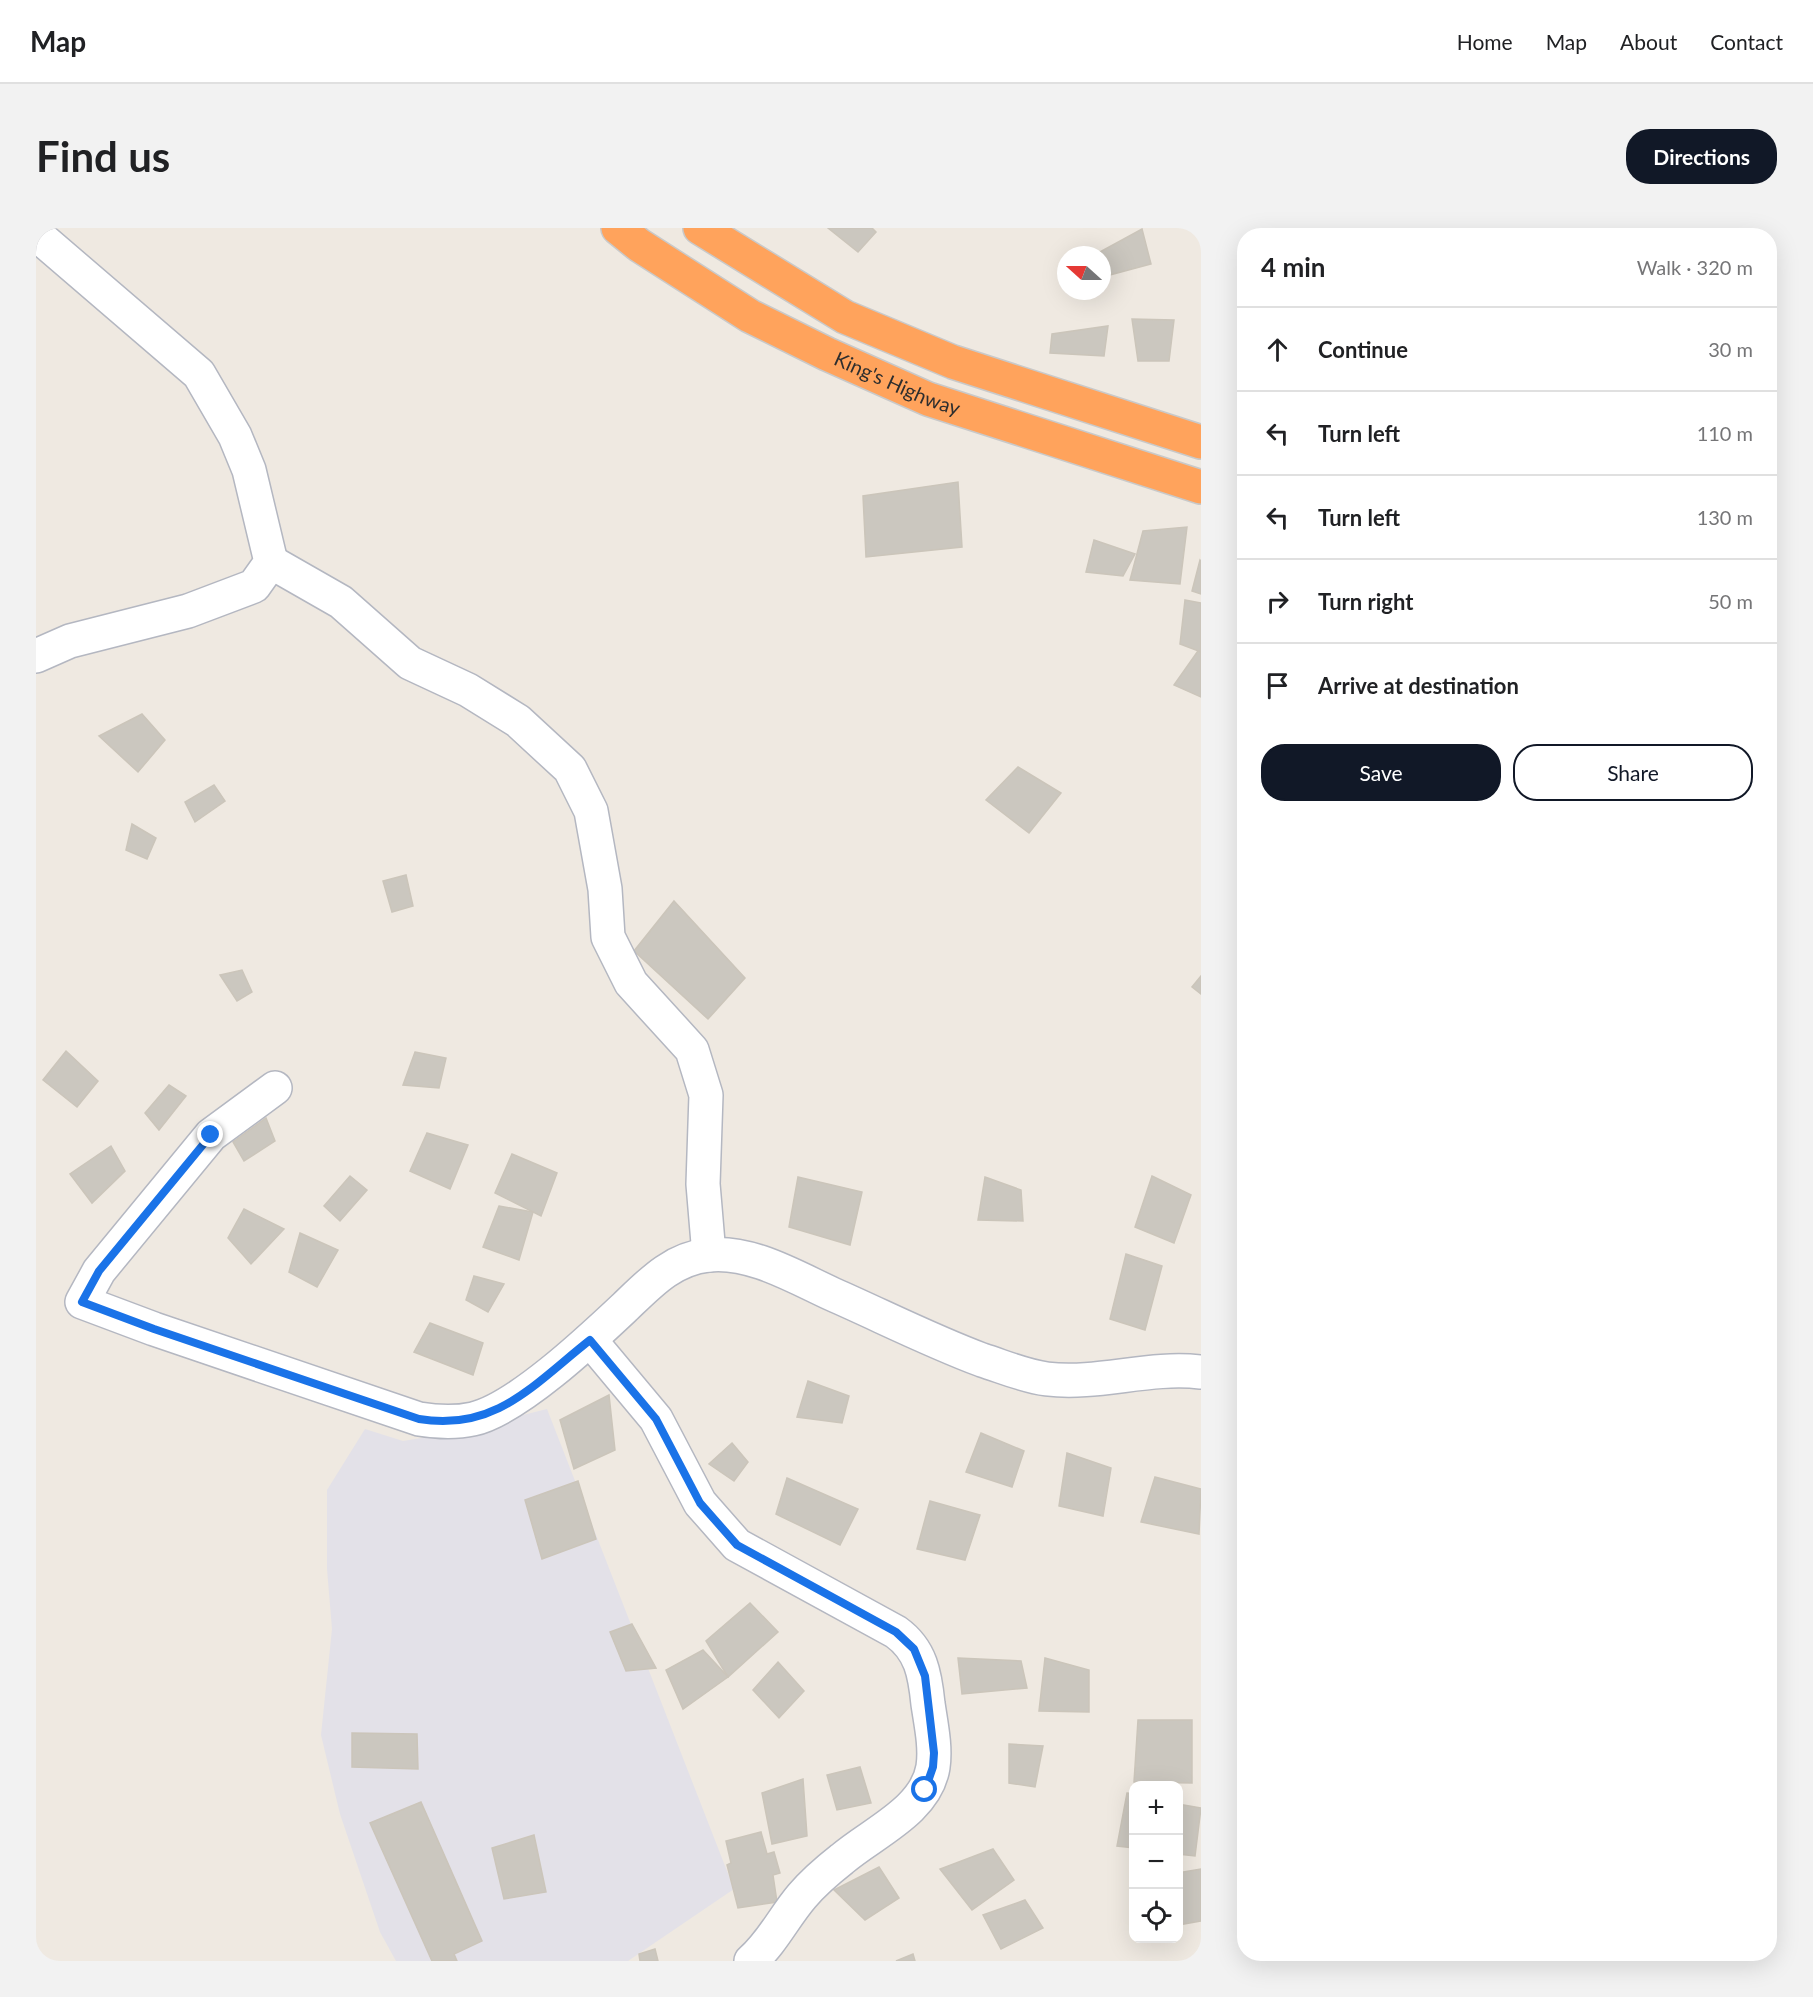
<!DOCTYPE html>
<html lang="en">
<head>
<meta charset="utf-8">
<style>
  :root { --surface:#fff; --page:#f2f2f2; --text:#202124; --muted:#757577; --line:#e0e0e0; --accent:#111827 }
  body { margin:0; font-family:Lato,sans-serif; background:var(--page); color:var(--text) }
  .controls { position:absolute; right:18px; bottom:18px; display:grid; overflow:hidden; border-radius:12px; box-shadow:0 6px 24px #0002 }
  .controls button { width:54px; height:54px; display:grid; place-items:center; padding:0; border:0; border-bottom:2px solid var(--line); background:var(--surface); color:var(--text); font:30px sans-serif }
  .compass { position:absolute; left:1021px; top:18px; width:54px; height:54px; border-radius:50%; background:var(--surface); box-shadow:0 6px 24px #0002; rotate:291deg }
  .stop { position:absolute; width:18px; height:18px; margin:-14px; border:4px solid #1a73e8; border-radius:50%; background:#fff }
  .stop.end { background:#1a73e8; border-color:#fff; box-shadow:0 2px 6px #0008 }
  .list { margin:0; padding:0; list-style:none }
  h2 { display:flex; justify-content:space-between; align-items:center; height:78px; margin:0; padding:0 24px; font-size:26px }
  h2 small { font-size:20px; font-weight:400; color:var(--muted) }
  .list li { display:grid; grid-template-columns:39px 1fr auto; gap:18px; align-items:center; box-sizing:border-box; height:84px; padding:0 24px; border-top:2px solid var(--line) }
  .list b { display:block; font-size:22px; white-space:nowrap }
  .list em { font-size:20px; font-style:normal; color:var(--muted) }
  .actions { display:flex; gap:12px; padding:18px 24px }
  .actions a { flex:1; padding:14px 0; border:2px solid var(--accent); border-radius:24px; text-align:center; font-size:21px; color:var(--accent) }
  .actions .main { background:var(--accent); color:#fff }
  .icon { flex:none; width:33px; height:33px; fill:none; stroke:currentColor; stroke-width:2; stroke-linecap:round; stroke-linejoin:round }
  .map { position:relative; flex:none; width:1165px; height:1733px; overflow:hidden; border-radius:24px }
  header { display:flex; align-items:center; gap:36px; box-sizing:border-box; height:84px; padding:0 30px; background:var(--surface); border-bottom:2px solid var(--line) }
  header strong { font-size:28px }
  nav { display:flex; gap:33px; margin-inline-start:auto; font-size:21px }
  .intro { display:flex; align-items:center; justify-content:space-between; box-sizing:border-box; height:144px; padding:0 36px }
  h1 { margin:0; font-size:42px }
  .button { padding:15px 27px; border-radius:24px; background:var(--accent); color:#fff; font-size:21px; font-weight:700 }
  main { display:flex; gap:36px; padding:0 36px }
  aside { flex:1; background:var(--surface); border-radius:24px; box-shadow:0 6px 24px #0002 }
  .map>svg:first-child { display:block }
  .industrial { fill:#e3e1e8 }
  .building { fill:#cbc7bf; stroke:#cbc5ba; stroke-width:1.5 }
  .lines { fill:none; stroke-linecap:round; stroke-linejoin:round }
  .minor-casing { stroke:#b4b7c1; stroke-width:36 }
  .highway-casing { stroke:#c9c9c9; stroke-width:36 }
  .minor { stroke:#fff; stroke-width:33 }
  .highway { stroke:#ffa35c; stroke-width:33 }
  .route { stroke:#1a73e8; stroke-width:8 }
  .labels { text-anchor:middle; stroke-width:6; stroke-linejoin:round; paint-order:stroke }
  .street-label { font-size:20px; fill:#2e2e2e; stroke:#fff }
</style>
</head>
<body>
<header>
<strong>Map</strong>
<nav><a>Home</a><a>Map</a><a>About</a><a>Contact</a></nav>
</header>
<div class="intro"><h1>Find us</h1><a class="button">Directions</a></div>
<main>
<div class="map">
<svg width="1165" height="1733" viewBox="0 0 1165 1733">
  <rect width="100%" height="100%" fill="#efe9e1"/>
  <!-- industrial -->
  <polygon class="industrial" points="511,1181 698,1661 592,1733 360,1733 344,1704 304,1586 285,1507 296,1401 291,1341 291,1262 329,1201 367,1213 416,1205"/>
  <!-- building -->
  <g class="building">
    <polygon points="792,0 836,0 840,4 822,24"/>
    <polygon points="1106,1 1115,36 1070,48 1066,27 1062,25"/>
    <polygon points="1096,91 1138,92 1133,133 1102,133"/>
    <polygon points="1072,98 1068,128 1014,125 1016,106"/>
    <polygon points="922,254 926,319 830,329 827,268"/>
    <polygon points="1151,299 1144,356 1094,352 1107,303"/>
    <polygon points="1058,312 1099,326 1087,348 1050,344"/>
    <polygon points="1164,332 1165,333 1165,366 1156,363"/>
    <polygon points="1149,372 1165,375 1165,424 1144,416"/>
    <polygon points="1162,423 1165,424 1165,469 1138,457"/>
    <polygon points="106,486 129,512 102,544 63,508"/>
    <polygon points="982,539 1025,565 993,605 950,572"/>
    <polygon points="178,557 189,573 159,594 149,574"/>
    <polygon points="96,596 120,610 111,631 90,622"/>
    <polygon points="370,647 377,678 356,684 347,653"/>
    <polygon points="638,673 709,750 672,791 598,723"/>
    <polygon points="206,742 216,764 201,773 184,747"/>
    <polygon points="1165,748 1165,766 1156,759"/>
    <polygon points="30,823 62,853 41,879 7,852"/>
    <polygon points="379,824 410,830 403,860 367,857"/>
    <polygon points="133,857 150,868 123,902 109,885"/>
    <polygon points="230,890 239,913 208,933 197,914"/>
    <polygon points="391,905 432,917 414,961 374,943"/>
    <polygon points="75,918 89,943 56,975 34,946"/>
    <polygon points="476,926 521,945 505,988 459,965"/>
    <polygon points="314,948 331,962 304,993 288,978"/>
    <polygon points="1116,948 1155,967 1138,1015 1099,999"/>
    <polygon points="762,949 826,964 814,1017 753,999"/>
    <polygon points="949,949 985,962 987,993 942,992"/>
    <polygon points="463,978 497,984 483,1032 447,1019"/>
    <polygon points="208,981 248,1001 215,1036 192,1010"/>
    <polygon points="264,1005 302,1022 281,1059 253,1044"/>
    <polygon points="1090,1026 1126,1038 1109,1102 1074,1091"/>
    <polygon points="438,1048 468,1056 452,1084 430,1072"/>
    <polygon points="394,1095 447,1115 437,1147 378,1124"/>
    <polygon points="772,1153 813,1168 806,1195 761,1189"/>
    <polygon points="573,1167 579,1222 538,1241 524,1192"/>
    <polygon points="945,1205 988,1223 976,1259 930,1244"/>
    <polygon points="696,1215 712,1234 698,1253 673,1236"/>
    <polygon points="1031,1225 1075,1240 1067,1288 1023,1278"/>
    <polygon points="1119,1249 1165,1261 1163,1306 1105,1294"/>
    <polygon points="751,1250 822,1281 804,1317 740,1286"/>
    <polygon points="542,1253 560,1311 506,1331 489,1272"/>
    <polygon points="894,1273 944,1287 929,1332 881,1321"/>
    <polygon points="714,1375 742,1404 692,1449 670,1413"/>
    <polygon points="596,1396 620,1440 590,1443 574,1404"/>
    <polygon points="667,1422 692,1449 647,1481 630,1442"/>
    <polygon points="922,1430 985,1433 991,1460 926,1466"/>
    <polygon points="1009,1430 1053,1442 1053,1484 1003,1483"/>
    <polygon points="742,1434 768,1463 743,1490 717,1462"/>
    <polygon points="1102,1492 1156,1492 1156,1555 1098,1554"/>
    <polygon points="316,1505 381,1506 382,1541 316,1539"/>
    <polygon points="973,1516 1007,1518 999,1559 973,1555"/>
    <polygon points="824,1539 835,1575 801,1582 791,1547"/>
    <polygon points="767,1551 771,1608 736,1616 726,1565"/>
    <polygon points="1091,1565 1098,1566 1098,1620 1081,1618"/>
    <polygon points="385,1574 446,1713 418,1726 421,1733 396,1733 334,1595"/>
    <polygon points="1142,1576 1165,1580 1159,1628 1142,1626"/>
    <polygon points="725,1604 731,1626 738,1624 744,1645 737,1647 741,1674 702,1680 691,1637 695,1635 690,1613"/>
    <polygon points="498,1607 510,1664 468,1671 456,1620"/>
    <polygon points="957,1621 978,1652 936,1682 904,1641"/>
    <polygon points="843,1639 863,1670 829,1692 798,1662"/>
    <polygon points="1165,1641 1165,1693 1142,1697 1142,1645"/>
    <polygon points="989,1672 1007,1700 965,1721 947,1687"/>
    <polygon points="619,1721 622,1733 604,1733 603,1726"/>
    <polygon points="877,1726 879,1733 860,1733"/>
  </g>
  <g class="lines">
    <defs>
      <g id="minor">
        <polyline points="0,6 163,146 199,208 213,242 235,334 218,358 152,383 34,413 0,428"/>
        <polyline points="235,334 305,374 374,435 432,462 482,493 534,541 555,583 569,661 572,709 595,755 656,822 670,867 667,956 673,1027"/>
        <path d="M239 860 175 907 63 1043 46 1074 118 1101 383 1191C401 1194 419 1195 437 1191 481 1181 555 1111 589 1079 614 1055 636 1031 672 1027 714 1022 759 1049 796 1066 846 1088 895 1113 946 1132 968 1139 988 1148 1011 1151 1063 1157 1112 1138 1165 1144"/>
        <path d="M554 1112 620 1191 664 1275 701 1317 860 1404C885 1422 889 1446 892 1476 895 1496 900 1519 897 1539 890 1583 836 1605 806 1631 792 1642 777 1655 766 1668 748 1689 736 1715 715 1733"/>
      </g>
      <g id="highway">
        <path id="s1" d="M582 0 603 17 714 88 791 126 892 171 1165 259"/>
        <polyline points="664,0 809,89 917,134 1165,214"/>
      </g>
    </defs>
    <!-- minor casing -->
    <use href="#minor" class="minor-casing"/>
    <!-- highway casing -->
    <use href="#highway" class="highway-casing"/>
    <!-- minor -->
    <use href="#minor" class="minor"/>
    <!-- highway -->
    <use href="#highway" class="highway"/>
  </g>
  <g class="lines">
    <!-- route -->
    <path class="route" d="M175 907 63 1043 46 1074 118 1101 383 1191C460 1204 499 1155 554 1112L620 1191 664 1275 701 1317 860 1404 878 1421 889 1448 898 1525 897 1539 889 1562"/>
  </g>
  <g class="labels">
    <!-- street labels -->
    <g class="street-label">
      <text dy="7" stroke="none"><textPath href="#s1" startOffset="321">King's Highway</textPath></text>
    </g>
  </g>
</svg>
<div class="controls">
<button>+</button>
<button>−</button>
<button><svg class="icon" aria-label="locate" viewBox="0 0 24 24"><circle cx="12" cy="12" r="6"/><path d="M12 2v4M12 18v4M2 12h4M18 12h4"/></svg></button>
</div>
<svg class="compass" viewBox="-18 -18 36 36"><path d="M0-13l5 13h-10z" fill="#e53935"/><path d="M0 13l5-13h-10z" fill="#757577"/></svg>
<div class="stop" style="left:889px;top:1562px"></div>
<div class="stop end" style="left:175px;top:907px"></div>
</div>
<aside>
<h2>4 min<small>Walk · 320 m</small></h2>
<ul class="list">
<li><svg class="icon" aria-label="ahead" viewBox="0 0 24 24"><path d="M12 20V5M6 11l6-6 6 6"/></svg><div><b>Continue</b></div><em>30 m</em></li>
<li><svg class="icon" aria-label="left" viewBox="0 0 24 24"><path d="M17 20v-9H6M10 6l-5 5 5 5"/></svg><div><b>Turn left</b></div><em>110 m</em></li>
<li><svg class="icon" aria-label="left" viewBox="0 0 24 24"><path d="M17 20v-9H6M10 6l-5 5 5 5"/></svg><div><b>Turn left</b></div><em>130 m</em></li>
<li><svg class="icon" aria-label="right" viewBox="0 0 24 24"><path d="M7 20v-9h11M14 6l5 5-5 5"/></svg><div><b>Turn right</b></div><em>50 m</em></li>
<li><svg class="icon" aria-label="arrive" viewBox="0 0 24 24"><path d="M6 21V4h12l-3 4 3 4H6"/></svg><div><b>Arrive at destination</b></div></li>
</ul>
<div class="actions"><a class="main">Save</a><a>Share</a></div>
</aside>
</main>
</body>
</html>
